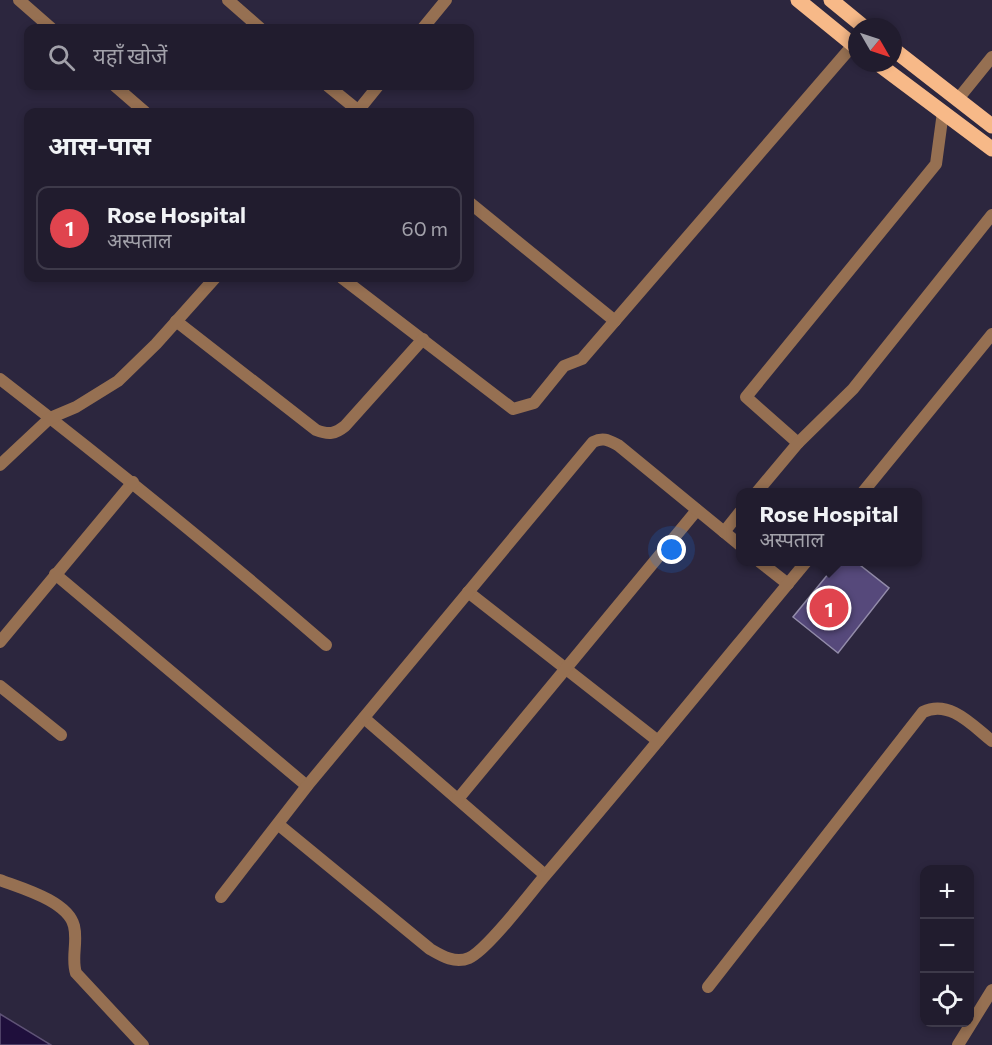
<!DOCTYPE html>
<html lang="hi">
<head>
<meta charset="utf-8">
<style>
  :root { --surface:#211c2e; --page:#292536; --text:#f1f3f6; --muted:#a2a1aa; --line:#3e3a4a; --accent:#fa9f4f }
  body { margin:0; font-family:Commissioner,"Noto Sans Devanagari",sans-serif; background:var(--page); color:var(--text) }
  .controls { position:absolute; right:18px; bottom:18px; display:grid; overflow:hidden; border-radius:12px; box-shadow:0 3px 9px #0003 }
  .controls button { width:54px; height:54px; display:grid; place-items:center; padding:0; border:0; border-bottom:2px solid var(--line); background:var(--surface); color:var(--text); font:30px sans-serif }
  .compass { position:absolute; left:848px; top:18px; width:54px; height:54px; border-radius:50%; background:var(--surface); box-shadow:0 3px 9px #0003; rotate:129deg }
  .you { position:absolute; left:672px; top:550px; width:21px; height:21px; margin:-15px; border:4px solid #fff; border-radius:50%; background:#1a73e8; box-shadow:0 0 0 9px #1a73e833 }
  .badge { display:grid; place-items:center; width:39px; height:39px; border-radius:50%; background:var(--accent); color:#fff; font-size:20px; font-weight:700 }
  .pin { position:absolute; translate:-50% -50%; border:3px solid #fff; box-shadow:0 2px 6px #0006 }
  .popup { position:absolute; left:736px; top:488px; width:186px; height:78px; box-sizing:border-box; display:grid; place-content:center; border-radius:12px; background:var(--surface); filter:drop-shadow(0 2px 4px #0005); font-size:20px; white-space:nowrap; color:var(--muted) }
  .popup b { font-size:22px; color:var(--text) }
  .popup::after { content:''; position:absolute; left:50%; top:100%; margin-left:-12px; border:12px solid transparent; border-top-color:var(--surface) }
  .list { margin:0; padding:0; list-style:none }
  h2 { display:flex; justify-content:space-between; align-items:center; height:78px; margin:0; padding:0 24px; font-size:26px }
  h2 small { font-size:20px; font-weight:400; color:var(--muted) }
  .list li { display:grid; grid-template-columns:39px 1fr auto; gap:18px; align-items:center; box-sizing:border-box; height:84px; margin:0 12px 12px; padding:0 12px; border:2px solid var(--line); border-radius:12px }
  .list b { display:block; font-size:22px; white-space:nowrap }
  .list p { margin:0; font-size:20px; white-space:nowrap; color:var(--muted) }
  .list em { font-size:20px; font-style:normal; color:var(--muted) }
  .icon { flex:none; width:33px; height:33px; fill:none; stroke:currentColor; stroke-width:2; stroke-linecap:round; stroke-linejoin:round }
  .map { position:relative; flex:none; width:992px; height:1045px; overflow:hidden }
  .search { position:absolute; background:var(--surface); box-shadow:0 3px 9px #0003; left:24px; top:24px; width:450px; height:66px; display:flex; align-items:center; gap:15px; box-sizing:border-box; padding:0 21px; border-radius:12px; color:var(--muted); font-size:22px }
  .panel { position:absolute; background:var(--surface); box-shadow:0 3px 9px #0003; left:24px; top:108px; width:450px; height:174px; border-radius:12px }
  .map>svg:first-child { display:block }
  .water { fill:#1f0f3c; stroke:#5f5376; stroke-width:1.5 }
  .building { fill:#56497b; stroke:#938caa; stroke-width:1.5 }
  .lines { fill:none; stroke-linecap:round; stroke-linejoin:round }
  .minor { stroke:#967052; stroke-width:12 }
  .tertiary { stroke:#967052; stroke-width:12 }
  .primary { stroke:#f7b988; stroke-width:15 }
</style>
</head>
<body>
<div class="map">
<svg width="992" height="1045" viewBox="0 0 992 1045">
  <rect width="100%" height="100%" fill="#2c263e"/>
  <!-- water -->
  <polygon class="water" points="0,1014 51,1045 0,1045"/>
  <!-- building -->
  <polygon class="building" points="838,562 856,562 889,588 838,653 793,617"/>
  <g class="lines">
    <!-- minor -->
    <g class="minor">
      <polyline points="19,0 51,28"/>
      <polyline points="228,0 260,28"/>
      <polyline points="115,86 145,112"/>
      <polyline points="328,86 360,112"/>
      <polyline points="958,99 992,57"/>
      <polyline points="470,203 615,321"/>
      <polyline points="342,278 513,409 534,403 564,366 582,359 853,45"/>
      <path d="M176 321 316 430C329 435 335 434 345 426L423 339"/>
      <path d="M0 379C111 465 220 553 326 645"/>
      <polyline points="798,443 746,397 936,164 943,112"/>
      <polyline points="757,492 798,443 853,389 992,215"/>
      <polyline points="863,492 992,334"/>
      <polyline points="724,532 740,512"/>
      <polyline points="760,562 788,584"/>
      <polyline points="55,574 307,786"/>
      <polyline points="468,592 658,741"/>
      <polyline points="0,642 133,482"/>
      <polyline points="0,686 61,735"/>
      <polyline points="364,718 545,875"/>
      <polyline points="458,799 697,510"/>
      <path d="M279 825 430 949C442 956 455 964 469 958 487 950 528 896 543 878 632 774 719 667 806 562"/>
      <path d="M0 880C21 888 68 901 74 926 78 942 71 958 76 973L143 1045"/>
      <path d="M221 897 307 786 593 442C603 437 608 440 618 445L740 545"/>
      <path d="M708 987 923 712C950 699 973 726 992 741"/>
      <polyline points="958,1045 992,990"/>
    </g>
    <!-- tertiary -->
    <g class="tertiary">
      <polyline points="423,28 446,0"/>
      <polyline points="357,112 378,86"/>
      <polyline points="0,465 50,418 76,407 118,381 156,344 215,278"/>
    </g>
    <!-- primary -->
    <g class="primary">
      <polyline points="798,0 857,48"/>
      <polyline points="831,0 864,27"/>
      <polyline points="893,49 992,126"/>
      <polyline points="877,63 992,149"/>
    </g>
  </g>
</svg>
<div class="controls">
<button>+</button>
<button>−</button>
<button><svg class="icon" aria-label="locate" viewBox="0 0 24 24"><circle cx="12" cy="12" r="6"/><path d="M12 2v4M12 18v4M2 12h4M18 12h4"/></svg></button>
</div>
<svg class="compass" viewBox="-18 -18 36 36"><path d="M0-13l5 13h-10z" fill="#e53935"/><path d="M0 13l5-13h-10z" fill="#a2a1aa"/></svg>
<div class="you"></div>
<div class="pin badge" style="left:829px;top:608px;background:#e0444e">1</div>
<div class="popup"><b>Rose Hospital</b>अस्पताल</div>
<div class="search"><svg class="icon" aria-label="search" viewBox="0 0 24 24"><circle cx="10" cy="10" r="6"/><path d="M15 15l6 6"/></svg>यहाँ खोजें</div>
<section class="panel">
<h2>आस-पास<small></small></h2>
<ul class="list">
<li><span class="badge" style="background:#e0444e">1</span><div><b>Rose Hospital</b><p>अस्पताल</p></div><em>60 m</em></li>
</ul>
</section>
</div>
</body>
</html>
